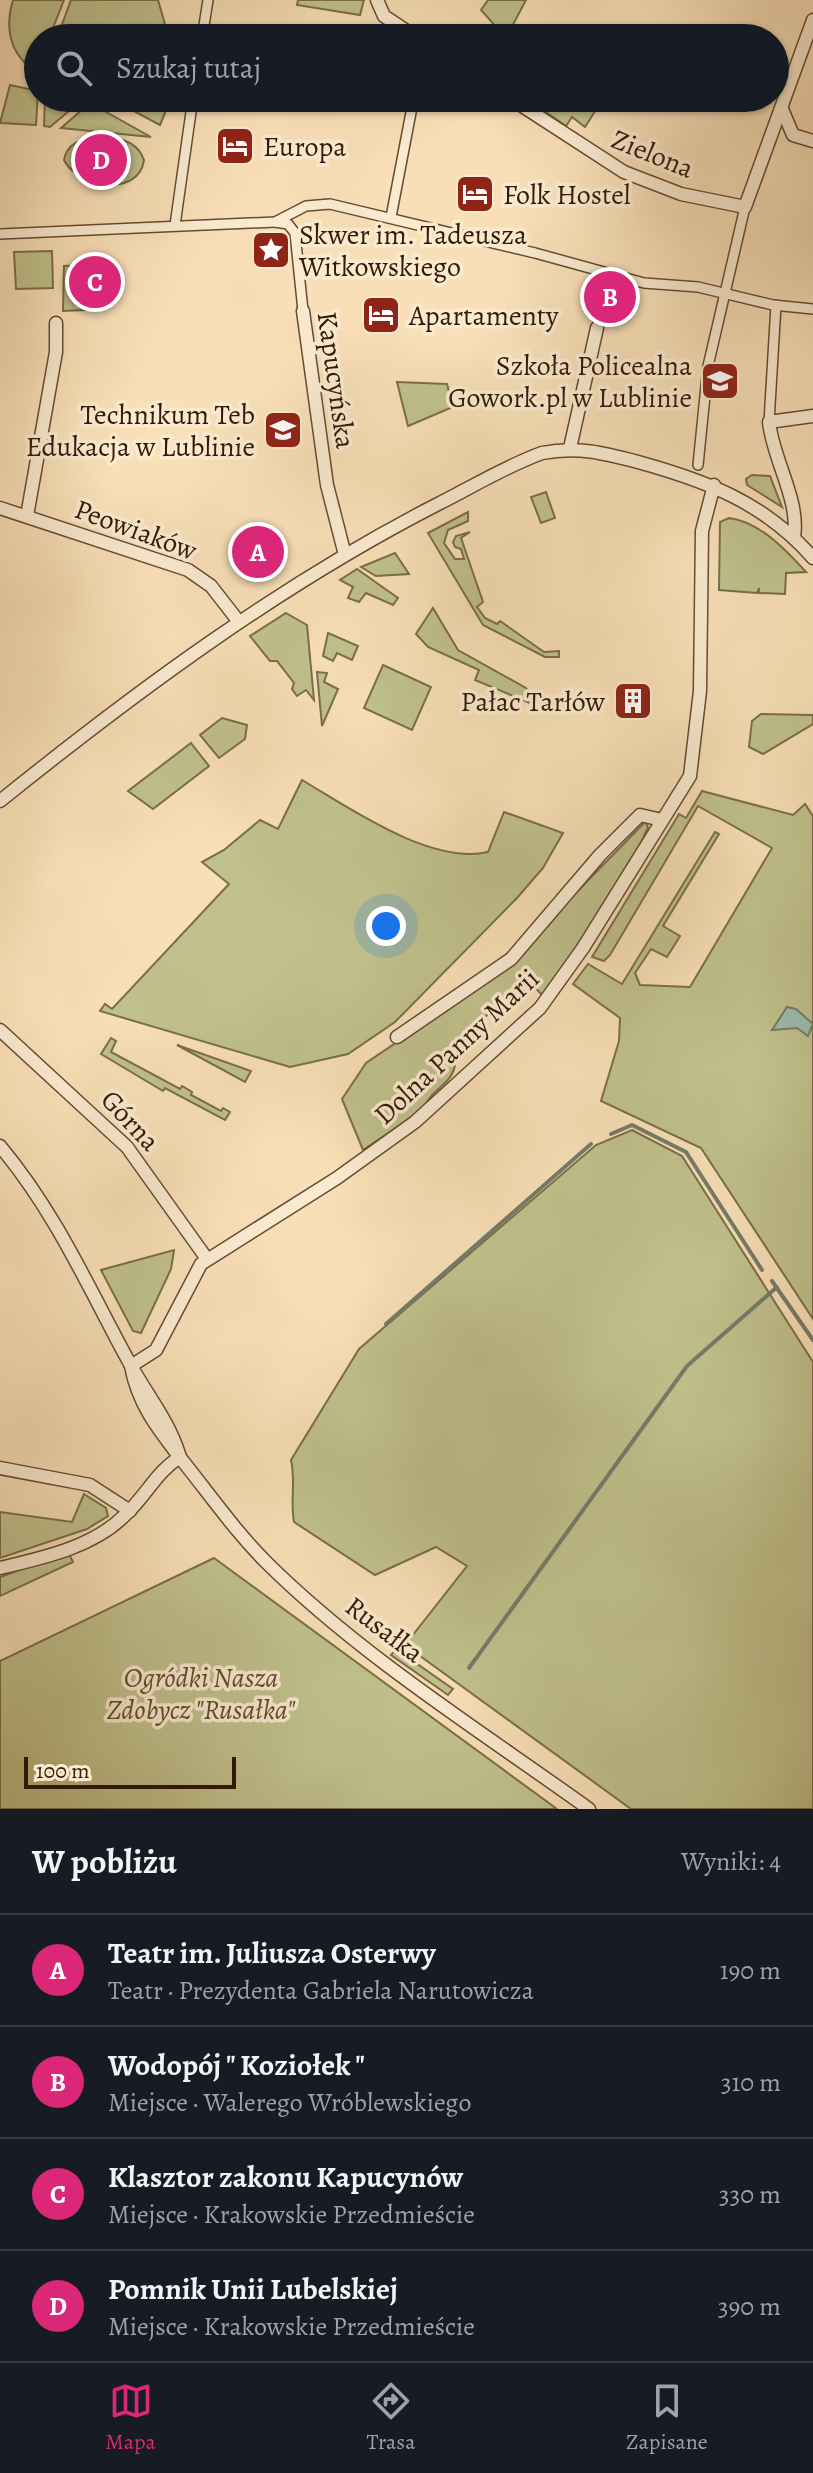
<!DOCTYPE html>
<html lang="pl">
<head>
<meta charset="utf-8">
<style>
  :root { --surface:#171b24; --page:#20242c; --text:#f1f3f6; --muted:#9ea1a6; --line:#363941; --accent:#db2777 }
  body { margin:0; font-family:Alegreya,serif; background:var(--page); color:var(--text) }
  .scale { position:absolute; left:24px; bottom:20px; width:212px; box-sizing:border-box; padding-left:8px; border:4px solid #341a05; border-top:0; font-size:22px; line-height:28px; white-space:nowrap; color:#341a05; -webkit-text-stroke:6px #faead0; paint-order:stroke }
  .you { position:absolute; left:386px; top:926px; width:28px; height:28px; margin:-20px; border:6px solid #fff; border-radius:50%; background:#1a73e8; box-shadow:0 0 0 12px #1a73e833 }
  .badge { display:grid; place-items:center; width:52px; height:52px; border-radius:50%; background:var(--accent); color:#fff; font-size:26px; font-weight:700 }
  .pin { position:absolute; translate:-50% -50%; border:4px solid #fff; box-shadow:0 2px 8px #0006 }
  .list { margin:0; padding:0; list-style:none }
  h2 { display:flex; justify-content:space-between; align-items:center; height:104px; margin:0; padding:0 32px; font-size:34px }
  h2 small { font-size:26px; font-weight:400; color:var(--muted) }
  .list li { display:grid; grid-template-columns:52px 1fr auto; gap:24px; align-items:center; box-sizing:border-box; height:112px; padding:0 32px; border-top:2px solid var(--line) }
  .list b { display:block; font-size:30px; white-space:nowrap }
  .list p { margin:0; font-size:26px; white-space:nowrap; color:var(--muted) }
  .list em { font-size:26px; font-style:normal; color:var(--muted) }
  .icon { flex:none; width:44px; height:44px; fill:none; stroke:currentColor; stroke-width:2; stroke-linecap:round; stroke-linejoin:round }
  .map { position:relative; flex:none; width:813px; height:1809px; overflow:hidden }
  .search { position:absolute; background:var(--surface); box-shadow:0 2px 6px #0004; left:24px; right:24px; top:24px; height:88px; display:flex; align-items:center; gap:20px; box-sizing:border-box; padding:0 28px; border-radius:44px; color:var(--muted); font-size:30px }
  .sheet { height:552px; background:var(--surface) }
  nav { display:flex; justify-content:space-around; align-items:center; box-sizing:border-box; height:112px; border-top:2px solid var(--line); background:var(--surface); font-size:22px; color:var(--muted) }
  nav a { display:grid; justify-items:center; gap:4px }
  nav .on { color:var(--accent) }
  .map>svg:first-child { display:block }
  .green { fill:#c0c18c; stroke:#7a6e48; stroke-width:2 }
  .water { fill:#9dbdaf; stroke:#737c6b; stroke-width:2 }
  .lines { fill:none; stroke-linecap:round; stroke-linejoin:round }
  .stream { stroke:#737c6b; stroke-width:4 }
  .pedestrian-casing { stroke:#654b32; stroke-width:12 }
  .minor-casing { stroke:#654b32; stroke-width:15 }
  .pedestrian { stroke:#faead0; stroke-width:9 }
  .minor { stroke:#faead0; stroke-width:12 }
  .labels { text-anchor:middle; stroke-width:7; stroke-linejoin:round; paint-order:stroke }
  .poi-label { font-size:28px; fill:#341a05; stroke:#faead0; text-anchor:start }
  .street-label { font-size:28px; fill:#341a05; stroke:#faead0 }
  .park-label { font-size:28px; font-style:italic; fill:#5e4c2e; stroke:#faead0 }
</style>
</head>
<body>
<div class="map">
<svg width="813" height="1809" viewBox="0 0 813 1809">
  <rect width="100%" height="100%" fill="#f8dfb7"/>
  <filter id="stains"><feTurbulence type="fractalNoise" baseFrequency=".0025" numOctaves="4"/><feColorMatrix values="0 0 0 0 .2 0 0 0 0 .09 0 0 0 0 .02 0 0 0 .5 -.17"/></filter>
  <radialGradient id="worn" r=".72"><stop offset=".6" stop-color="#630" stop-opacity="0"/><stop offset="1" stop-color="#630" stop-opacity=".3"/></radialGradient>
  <!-- green -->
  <g class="green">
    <path d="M13 0H64L49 38H38V74C11 56 4 30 13 0Z"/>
    <polygon points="71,0 158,0 166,28 154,38 57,38"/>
    <polygon points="298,0 364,0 360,15 297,5"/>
    <polygon points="488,0 526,0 506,38 481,10"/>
    <polygon points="10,85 38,91 36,125 0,123"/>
    <polygon points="45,98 81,101 50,127 44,126"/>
    <polygon points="121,98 171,98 160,125 128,108"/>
    <polygon points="541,98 614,98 608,110 599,105 585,127 572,117 566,126 537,106"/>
    <polygon points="90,103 151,137 61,128"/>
    <path d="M102 136C120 137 138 142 144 160 139 198 77 187 64 160 67 142 85 137 102 136Z"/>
    <polygon points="52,251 53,288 16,289 14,252"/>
    <polygon points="84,265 85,310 63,311 64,266"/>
    <polygon points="397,382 447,384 453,407 408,426"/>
    <polygon points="752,475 770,476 782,507 747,485 746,479"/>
    <polygon points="546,492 555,518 541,523 531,497"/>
    <polygon points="468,512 468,521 448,530 444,543 455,559 464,559 461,549 455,547 453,542 456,536 470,532 461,538 483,602 477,607 485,618 497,624 500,621 544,652 559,651 559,657 545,657 483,625 428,533"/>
    <path d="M729 518C760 522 786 550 806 572L786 573 785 594 759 593V588L757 593 719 590 720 522Z"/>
    <polygon points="395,553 409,574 376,576 361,567"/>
    <polygon points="357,569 398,598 393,605 366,593 359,602 348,598 353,587 340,580"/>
    <polygon points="433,608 458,650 526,688 531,695 530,703 475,680 479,670 428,647 416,634"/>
    <polygon points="286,613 307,625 314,700 306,690 297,696 292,689 294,683 277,661 270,661 250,636"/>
    <polygon points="328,633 358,646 352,660 337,653 333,661 323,656"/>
    <polygon points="383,665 431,687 412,730 364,708"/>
    <polygon points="317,672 327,673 324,682 338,689 322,726"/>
    <polygon points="761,714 813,715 813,724 763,754 749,747 752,721"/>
    <polygon points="222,718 247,725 245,739 219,758 200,735"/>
    <polygon points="191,743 209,766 153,809 128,791"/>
    <path d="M302 780C351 809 431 865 488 852L504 812 563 833 543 868 517 898 395 1022 348 1054 290 1067 100 1011 105 1004 112 1009 229 884 202 862 224 850 260 820 278 829Z"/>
    <polygon points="702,791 793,815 805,804 813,816 813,1319 701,1148 601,1101 619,1041 620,1018 573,984 588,964 622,984 715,832 719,834 663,926 680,936 667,957 651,949 635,973 640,985 690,987 772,848 698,806 610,955 604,961 592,957 679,814 686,818"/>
    <path d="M645 822 648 827 642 841 557 980 543 996 527 979 445 1053 455 1065C452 1085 429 1090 424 1109L363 1150 342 1099 366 1063 495 976Z"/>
    <polygon points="111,1038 116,1041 111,1052 180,1089 182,1086 192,1092 191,1095 221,1111 223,1108 230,1112 225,1120 165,1088 163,1091 101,1054"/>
    <polygon points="177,1045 251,1071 245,1082"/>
    <path d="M632 1130 682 1156 813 1362V1809H631L405 1645 467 1566 436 1547 375 1575 294 1522C290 1500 296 1482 291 1460L359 1349 596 1145Z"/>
    <polygon points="174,1250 171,1269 141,1333 133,1331 101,1270"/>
    <polygon points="84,1494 106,1508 108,1516 87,1529 0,1558 0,1512 72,1522"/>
    <polygon points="68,1552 73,1562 0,1596 0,1577"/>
    <polygon points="214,1558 557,1809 0,1809 0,1661"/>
    <polygon points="396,1649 453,1689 448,1695 391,1655"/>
  </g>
  <!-- water -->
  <polygon class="water" points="787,1007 796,1009 813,1024 808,1036 797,1028 772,1030"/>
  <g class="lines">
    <!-- stream -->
    <g class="stream">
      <polyline points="611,1134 632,1125 686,1152 762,1270"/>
      <polyline points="772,1281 813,1340"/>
      <polyline points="386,1324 591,1144"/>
      <polyline points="469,1668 687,1366 777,1287"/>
    </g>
    <defs>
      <g id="pedestrian">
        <polyline points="202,38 208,0"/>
        <polyline points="391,217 413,102"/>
        <polyline points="275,222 288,224 295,233 303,311"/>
        <polyline points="175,225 193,98"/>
        <polyline points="0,234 275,222 306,206 330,204 535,253 644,283 698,287 773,305 813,309"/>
        <polyline points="597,328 609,274"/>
        <polyline points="769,422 776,305"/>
        <polyline points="698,465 708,366 745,207"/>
      </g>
      <g id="minor">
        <polyline points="377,0 384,16 417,38"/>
        <polyline points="510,98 624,172 681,194 745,207 813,20"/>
        <polyline points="413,102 413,98"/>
        <polyline points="782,109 793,135 813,141"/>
        <polyline points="303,311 327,485 345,555"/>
        <polyline points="570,448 597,328"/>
        <polyline points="0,508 188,570 211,586 239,622"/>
        <polyline points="27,516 56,352 56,323"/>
        <path d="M794 537C800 500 773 460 769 422L813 416"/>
        <path d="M0 801C138 690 280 585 438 504 472 487 506 466 542 453 577 446 604 453 638 462 707 481 765 503 813 558"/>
        <polyline points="0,1030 127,1147 207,1259"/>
        <polyline points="397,1037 511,959 600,855 640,815 662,820"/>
        <path d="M0 1146C56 1213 88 1287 129 1362 146 1394 168 1419 179 1454"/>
        <polyline points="131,1366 156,1350 201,1264 337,1178 415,1122 540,1008 583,948 690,776 700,691 702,531 714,485"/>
        <path d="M131 1366C138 1405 159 1430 182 1460 210 1495 235 1531 267 1563 361 1656 482 1732 589 1809"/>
        <polyline points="0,1468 90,1485 130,1511"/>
        <path d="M0 1568C42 1558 94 1547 125 1515 146 1496 156 1472 180 1457"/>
      </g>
    </defs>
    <!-- pedestrian casing -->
    <use href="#pedestrian" class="pedestrian-casing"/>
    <!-- minor casing -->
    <use href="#minor" class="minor-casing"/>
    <!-- pedestrian -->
    <use href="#pedestrian" class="pedestrian"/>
    <!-- minor -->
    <use href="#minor" class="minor"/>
  </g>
  <!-- icons -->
  <defs>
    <symbol id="hotel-square" viewBox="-11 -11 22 22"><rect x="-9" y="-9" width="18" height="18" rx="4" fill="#8f2418" stroke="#faead0"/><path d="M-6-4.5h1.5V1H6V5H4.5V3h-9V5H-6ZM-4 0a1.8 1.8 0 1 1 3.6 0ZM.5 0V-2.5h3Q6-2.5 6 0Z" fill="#fff"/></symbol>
    <symbol id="sight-square" viewBox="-11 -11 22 22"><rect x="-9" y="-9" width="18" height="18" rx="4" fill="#8f2418" stroke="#faead0"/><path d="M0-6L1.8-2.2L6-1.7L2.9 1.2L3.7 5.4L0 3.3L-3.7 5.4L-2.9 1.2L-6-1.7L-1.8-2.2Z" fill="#fff"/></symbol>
    <symbol id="university-square" viewBox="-11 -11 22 22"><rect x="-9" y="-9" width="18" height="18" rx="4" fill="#8f2418" stroke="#faead0"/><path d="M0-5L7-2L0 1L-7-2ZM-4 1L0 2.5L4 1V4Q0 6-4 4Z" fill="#fff"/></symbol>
    <symbol id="school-square" viewBox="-11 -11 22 22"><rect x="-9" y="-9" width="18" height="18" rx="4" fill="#8f2418" stroke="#faead0"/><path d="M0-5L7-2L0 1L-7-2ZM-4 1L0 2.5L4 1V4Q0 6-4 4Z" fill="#fff"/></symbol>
    <symbol id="building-square" viewBox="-11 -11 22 22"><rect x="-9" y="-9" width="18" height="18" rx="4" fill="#8f2418" stroke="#faead0"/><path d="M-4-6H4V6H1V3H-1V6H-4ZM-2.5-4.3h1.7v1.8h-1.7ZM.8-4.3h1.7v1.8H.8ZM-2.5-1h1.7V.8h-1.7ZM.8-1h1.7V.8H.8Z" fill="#fff"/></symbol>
  </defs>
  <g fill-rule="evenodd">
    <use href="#hotel-square" x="213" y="124" width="44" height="44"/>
    <use href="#hotel-square" x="453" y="172" width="44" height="44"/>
    <use href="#sight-square" x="249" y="228" width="44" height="44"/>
    <use href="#hotel-square" x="359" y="293" width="44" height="44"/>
    <use href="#university-square" x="698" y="359" width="44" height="44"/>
    <use href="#school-square" x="261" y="408" width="44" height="44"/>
    <use href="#building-square" x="611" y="679" width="44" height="44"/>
  </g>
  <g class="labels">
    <!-- poi labels -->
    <g class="poi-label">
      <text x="263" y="156">Europa</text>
      <text x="503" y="204">Folk Hostel</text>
      <text x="299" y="244">Skwer im. Tadeusza<tspan x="299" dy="32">Witkowskiego</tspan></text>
      <text x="409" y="325">Apartamenty</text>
      <text x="692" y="375" text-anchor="end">Szkoła Policealna<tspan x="692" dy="32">Gowork.pl w Lublinie</tspan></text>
      <text x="255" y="424" text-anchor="end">Technikum Teb<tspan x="255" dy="32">Edukacja w Lublinie</tspan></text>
      <text x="605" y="711" text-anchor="end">Pałac Tarłów</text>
    </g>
    <!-- street labels -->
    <g class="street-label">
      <text transform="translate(653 153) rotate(22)" y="10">Zielona</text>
      <text transform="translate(337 380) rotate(82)" y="10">Kapucyńska</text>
      <text transform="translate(136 529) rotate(20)" y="10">Peowiaków</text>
      <text transform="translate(456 1046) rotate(-43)" y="10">Dolna Panny Marii</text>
      <text transform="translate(131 1120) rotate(47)" y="10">Górna</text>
      <text transform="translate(385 1629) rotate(37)" y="10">Rusałka</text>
    </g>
    <!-- park labels -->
    <g class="park-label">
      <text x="201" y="1687">Ogródki Nasza<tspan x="201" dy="32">Zdobycz "Rusałka"</tspan></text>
    </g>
  </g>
  <rect width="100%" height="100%" filter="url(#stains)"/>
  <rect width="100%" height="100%" fill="url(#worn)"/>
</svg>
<div class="scale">100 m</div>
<div class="you"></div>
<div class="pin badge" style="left:258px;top:552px">A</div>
<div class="pin badge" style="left:610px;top:297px">B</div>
<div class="pin badge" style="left:95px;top:282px">C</div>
<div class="pin badge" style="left:101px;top:160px">D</div>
<div class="search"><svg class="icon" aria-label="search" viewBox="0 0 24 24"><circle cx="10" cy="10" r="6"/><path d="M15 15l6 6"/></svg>Szukaj tutaj</div>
</div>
<section class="sheet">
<h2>W pobliżu<small>Wyniki: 4</small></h2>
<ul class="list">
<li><span class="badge">A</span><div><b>Teatr im. Juliusza Osterwy</b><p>Teatr · Prezydenta Gabriela Narutowicza</p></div><em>190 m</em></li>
<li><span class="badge">B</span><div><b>Wodopój &quot; Koziołek &quot;</b><p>Miejsce · Walerego Wróblewskiego</p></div><em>310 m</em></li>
<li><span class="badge">C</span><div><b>Klasztor zakonu Kapucynów</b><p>Miejsce · Krakowskie Przedmieście</p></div><em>330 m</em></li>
<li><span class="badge">D</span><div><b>Pomnik Unii Lubelskiej</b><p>Miejsce · Krakowskie Przedmieście</p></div><em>390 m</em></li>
</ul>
</section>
<nav>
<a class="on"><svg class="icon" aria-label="map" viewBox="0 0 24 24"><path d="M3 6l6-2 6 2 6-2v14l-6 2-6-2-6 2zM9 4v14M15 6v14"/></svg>Mapa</a>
<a><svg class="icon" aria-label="directions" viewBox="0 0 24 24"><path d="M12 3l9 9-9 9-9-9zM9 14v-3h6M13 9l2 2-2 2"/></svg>Trasa</a>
<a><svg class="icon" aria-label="saved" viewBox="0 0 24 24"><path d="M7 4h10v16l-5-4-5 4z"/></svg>Zapisane</a>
</nav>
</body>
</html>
